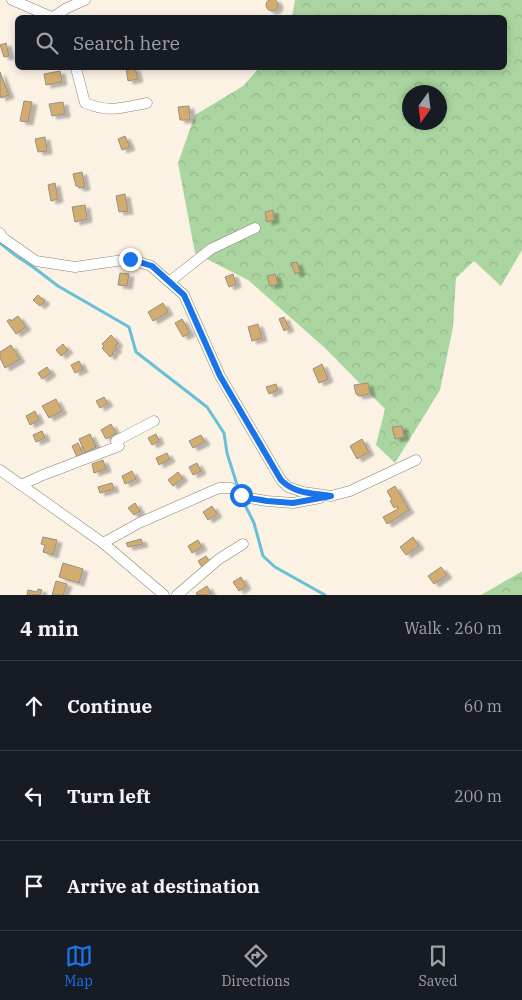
<!DOCTYPE html>
<html lang="en">
<head>
<meta charset="utf-8">
<style>
  :root { --surface:#171b24; --page:#242831; --text:#f1f3f6; --muted:#9ea1a6; --line:#363941; --accent:#1a73e8 }
  body { margin:0; font-family:"IBM Plex Serif",serif; background:var(--page); color:var(--text) }
  .compass { position:absolute; left:402px; top:85px; width:45px; height:45px; border-radius:50%; background:var(--surface); box-shadow:0 2px 8px #0003; rotate:194deg }
  .stop { position:absolute; width:15px; height:15px; margin:-11px; border:4px solid #1a73e8; border-radius:50%; background:#fff }
  .stop.end { background:#1a73e8; border-color:#fff; box-shadow:0 1px 5px #0008 }
  .list { margin:0; padding:0; list-style:none }
  h2 { display:flex; justify-content:space-between; align-items:center; height:65px; margin:0; padding:0 20px; font-size:21px }
  h2 small { font-size:16px; font-weight:400; color:var(--muted) }
  .list li { display:grid; grid-template-columns:32px 1fr auto; gap:15px; align-items:center; box-sizing:border-box; height:90px; padding:0 20px; border-top:1px solid var(--line) }
  .list b { display:block; font-size:19px; white-space:nowrap }
  .list em { font-size:16px; font-style:normal; color:var(--muted) }
  .icon { flex:none; width:28px; height:28px; fill:none; stroke:currentColor; stroke-width:2; stroke-linecap:round; stroke-linejoin:round }
  .map { position:relative; flex:none; width:522px; height:595px; overflow:hidden }
  .search { position:absolute; background:var(--surface); box-shadow:0 2px 8px #0003; left:15px; right:15px; top:15px; height:55px; display:flex; align-items:center; gap:12px; box-sizing:border-box; padding:0 18px; border-radius:8px; color:var(--muted); font-size:19px }
  .sheet { height:335px; background:var(--surface) }
  nav { display:flex; justify-content:space-around; align-items:center; box-sizing:border-box; height:70px; border-top:1px solid var(--line); background:var(--surface); font-size:14px; color:var(--muted) }
  nav a { display:grid; justify-items:center; gap:2px }
  nav .on { color:var(--accent) }
  .map>svg:first-child { display:block }
  .forest { fill:url(#forest-crowns); fill-rule:evenodd }
  .lines { fill:none; stroke-linecap:round; stroke-linejoin:round }
  .stream { stroke:#67c0d7; stroke-width:3 }
  .building { fill:#d3ad6f; stroke:#988f82; filter:url(#shadow) }
  .minor-casing { stroke:#898174; stroke-width:11 }
  .minor { stroke:#fff; stroke-width:10 }
  .route { stroke:#1a73e8; stroke-width:6 }
</style>
</head>
<body>
<div class="map">
<svg width="522" height="595" viewBox="0 0 522 595">
  <defs>
    <pattern id="forest-crowns" width="20" height="18" patternUnits="userSpaceOnUse" patternTransform="scale(1.25)"><rect width="20" height="18" fill="#abd5a0"/><path d="M2 6a3 3 0 1 1 6 0M12 15a3 3 0 1 1 6 0" fill="none" stroke="#94b78a"/></pattern>
    <filter id="shadow"><feDropShadow dx="5" dy="3" stdDeviation="1" flood-color="#0004"/></filter>
  </defs>
  <rect width="100%" height="100%" fill="#fcf2e4"/>
  <!-- forest -->
  <g class="forest">
    <path d="M295 0H522V250L501 286 474 261 456 278 453 327 440 390 395 463 376 445 385 409 326 349 248 280 195 253 178 163 195 115 243 86 259 68H504V18L292 17ZM410 92H440V122H410Z"/>
    <polygon points="522,571 522,595 481,595 521,572"/>
  </g>
  <g class="lines">
    <!-- stream -->
    <g class="stream">
      <polyline points="0,243 15,255 33,267 58,286 129,327 136,352 207,407 224,433 227,453 239,491"/>
      <polyline points="242,499 254,523 263,556 275,567 325,595"/>
    </g>
  </g>
  <!-- building -->
  <g class="building">
    <circle cx="272" cy="5" r="6"/>
    <polygon points="6,43 9,56 4,57 0,45"/>
    <polygon points="126,68 135,68 138,79 128,81"/>
    <polygon points="60,71 62,82 46,85 44,74"/>
    <polygon points="0,72 9,95 1,98 0,95"/>
    <polygon points="24,101 32,102 28,122 20,121"/>
    <polygon points="63,102 65,114 52,116 49,104"/>
    <polygon points="189,106 190,120 180,120 178,107"/>
    <polygon points="125,136 130,147 122,150 118,139"/>
    <polygon points="45,137 47,151 38,152 35,139"/>
    <polygon points="82,172 85,187 79,188 78,186 76,186 73,174"/>
    <polygon points="55,183 58,199 51,201 48,185"/>
    <polygon points="125,194 128,211 119,212 116,196"/>
    <polygon points="85,205 87,219 75,222 72,207"/>
    <polygon points="273,210 274,220 267,222 265,212"/>
    <polygon points="297,262 300,272 295,274 291,263"/>
    <polygon points="120,273 129,274 127,286 118,285"/>
    <polygon points="233,274 236,284 229,287 225,277"/>
    <polygon points="275,274 278,284 270,286 267,276"/>
    <polygon points="38,295 45,301 40,306 33,300"/>
    <polygon points="163,303 168,312 153,321 148,312"/>
    <polygon points="18,316 26,327 16,334 7,321 10,319 11,321"/>
    <polygon points="284,317 289,328 284,331 279,319"/>
    <polygon points="182,319 190,333 183,337 175,323"/>
    <polygon points="258,324 262,338 252,341 248,327"/>
    <polygon points="111,335 118,343 115,346 117,349 112,353 113,354 110,357 102,348 104,346 102,344"/>
    <polygon points="63,344 68,350 61,356 56,350"/>
    <polygon points="11,345 20,359 5,368 0,358 0,352"/>
    <polygon points="79,361 83,369 75,373 71,365"/>
    <polygon points="322,364 328,379 319,383 313,369"/>
    <polygon points="47,367 51,373 42,379 38,373"/>
    <polygon points="368,383 370,394 358,396 358,394 356,394 354,385"/>
    <polygon points="276,384 278,390 269,394 266,387"/>
    <polygon points="104,397 108,403 100,408 96,401"/>
    <polygon points="56,399 62,411 49,418 42,406"/>
    <polygon points="35,411 39,420 30,425 26,416"/>
    <polygon points="111,424 116,433 106,439 101,430"/>
    <polygon points="402,426 404,437 395,439 392,427"/>
    <polygon points="42,431 45,438 36,442 33,435"/>
    <polygon points="90,434 96,447 85,453 79,439"/>
    <polygon points="156,434 159,441 152,445 148,438"/>
    <polygon points="201,435 205,442 193,448 189,441"/>
    <polygon points="362,439 369,452 357,459 350,446"/>
    <polygon points="78,443 83,454 77,457 72,446"/>
    <polygon points="167,453 170,459 159,465 156,458"/>
    <polygon points="103,460 106,469 94,473 92,464"/>
    <polygon points="197,463 201,471 193,475 189,467"/>
    <polygon points="132,471 136,479 125,484 122,476"/>
    <polygon points="178,472 183,478 173,486 168,480"/>
    <polygon points="112,483 114,489 100,493 98,487"/>
    <polygon points="395,486 409,510 387,524 383,517 398,509 397,506 394,508 390,501 392,500 387,491"/>
    <polygon points="135,503 140,511 134,515 128,508"/>
    <polygon points="212,506 217,514 208,520 203,512"/>
    <polygon points="43,537 57,540 53,555 43,552 45,545 41,544"/>
    <polygon points="413,537 419,546 406,555 400,547"/>
    <polygon points="141,539 143,544 128,547 126,543"/>
    <polygon points="198,540 202,547 192,553 188,546"/>
    <polygon points="206,556 210,562 202,567 198,561"/>
    <polygon points="63,563 83,569 79,583 59,577"/>
    <polygon points="441,567 447,575 434,584 428,576"/>
    <polygon points="241,577 246,586 239,591 233,582"/>
    <polygon points="56,581 67,584 63,595 52,595"/>
    <polygon points="207,586 211,593 207,595 197,595 196,593"/>
    <polygon points="38,589 42,590 40,595 27,595 28,590 37,592"/>
  </g>
  <g class="lines">
    <defs>
      <g id="minor">
        <polyline points="12,0 54,18"/>
        <polyline points="53,17 67,8 85,0"/>
        <path d="M76 68 85 103C110 113 121 108 147 103"/>
        <polyline points="0,233 3,238 36,261 75,267 130,259 151,266 184,295 220,376 281,480 288,487 303,492 331,496 350,491 416,460"/>
        <polyline points="169,282 211,249 255,228"/>
        <polyline points="0,470 103,543 164,595"/>
        <polyline points="21,485 43,475 119,446 116,441 154,421"/>
        <polyline points="103,543 139,523 219,488 231,488 243,497 267,501 293,503 320,498"/>
        <polyline points="177,595 219,559 243,544"/>
      </g>
    </defs>
    <!-- minor casing -->
    <use href="#minor" class="minor-casing"/>
    <!-- minor -->
    <use href="#minor" class="minor"/>
  </g>
  <g class="lines">
    <!-- route -->
    <path class="route" d="M130 259 152 266 184 295 220 376 281 480C295 494 312 493 331 496L293 503 267 501 243 497 241 495"/>
  </g>
</svg>
<svg class="compass" viewBox="-18 -18 36 36"><path d="M0-13l5 13h-10z" fill="#e53935"/><path d="M0 13l5-13h-10z" fill="#9ea1a6"/></svg>
<div class="stop" style="left:241px;top:495px"></div>
<div class="stop end" style="left:130px;top:259px"></div>
<div class="search"><svg class="icon" aria-label="search" viewBox="0 0 24 24"><circle cx="10" cy="10" r="6"/><path d="M15 15l6 6"/></svg>Search here</div>
</div>
<section class="sheet">
<h2>4 min<small>Walk · 260 m</small></h2>
<ul class="list">
<li><svg class="icon" aria-label="ahead" viewBox="0 0 24 24"><path d="M12 20V5M6 11l6-6 6 6"/></svg><div><b>Continue</b></div><em>60 m</em></li>
<li><svg class="icon" aria-label="left" viewBox="0 0 24 24"><path d="M17 20v-9H6M10 6l-5 5 5 5"/></svg><div><b>Turn left</b></div><em>200 m</em></li>
<li><svg class="icon" aria-label="arrive" viewBox="0 0 24 24"><path d="M6 21V4h12l-3 4 3 4H6"/></svg><div><b>Arrive at destination</b></div></li>
</ul>
</section>
<nav>
<a class="on"><svg class="icon" aria-label="map" viewBox="0 0 24 24"><path d="M3 6l6-2 6 2 6-2v14l-6 2-6-2-6 2zM9 4v14M15 6v14"/></svg>Map</a>
<a><svg class="icon" aria-label="directions" viewBox="0 0 24 24"><path d="M12 3l9 9-9 9-9-9zM9 14v-3h6M13 9l2 2-2 2"/></svg>Directions</a>
<a><svg class="icon" aria-label="saved" viewBox="0 0 24 24"><path d="M7 4h10v16l-5-4-5 4z"/></svg>Saved</a>
</nav>
</body>
</html>
